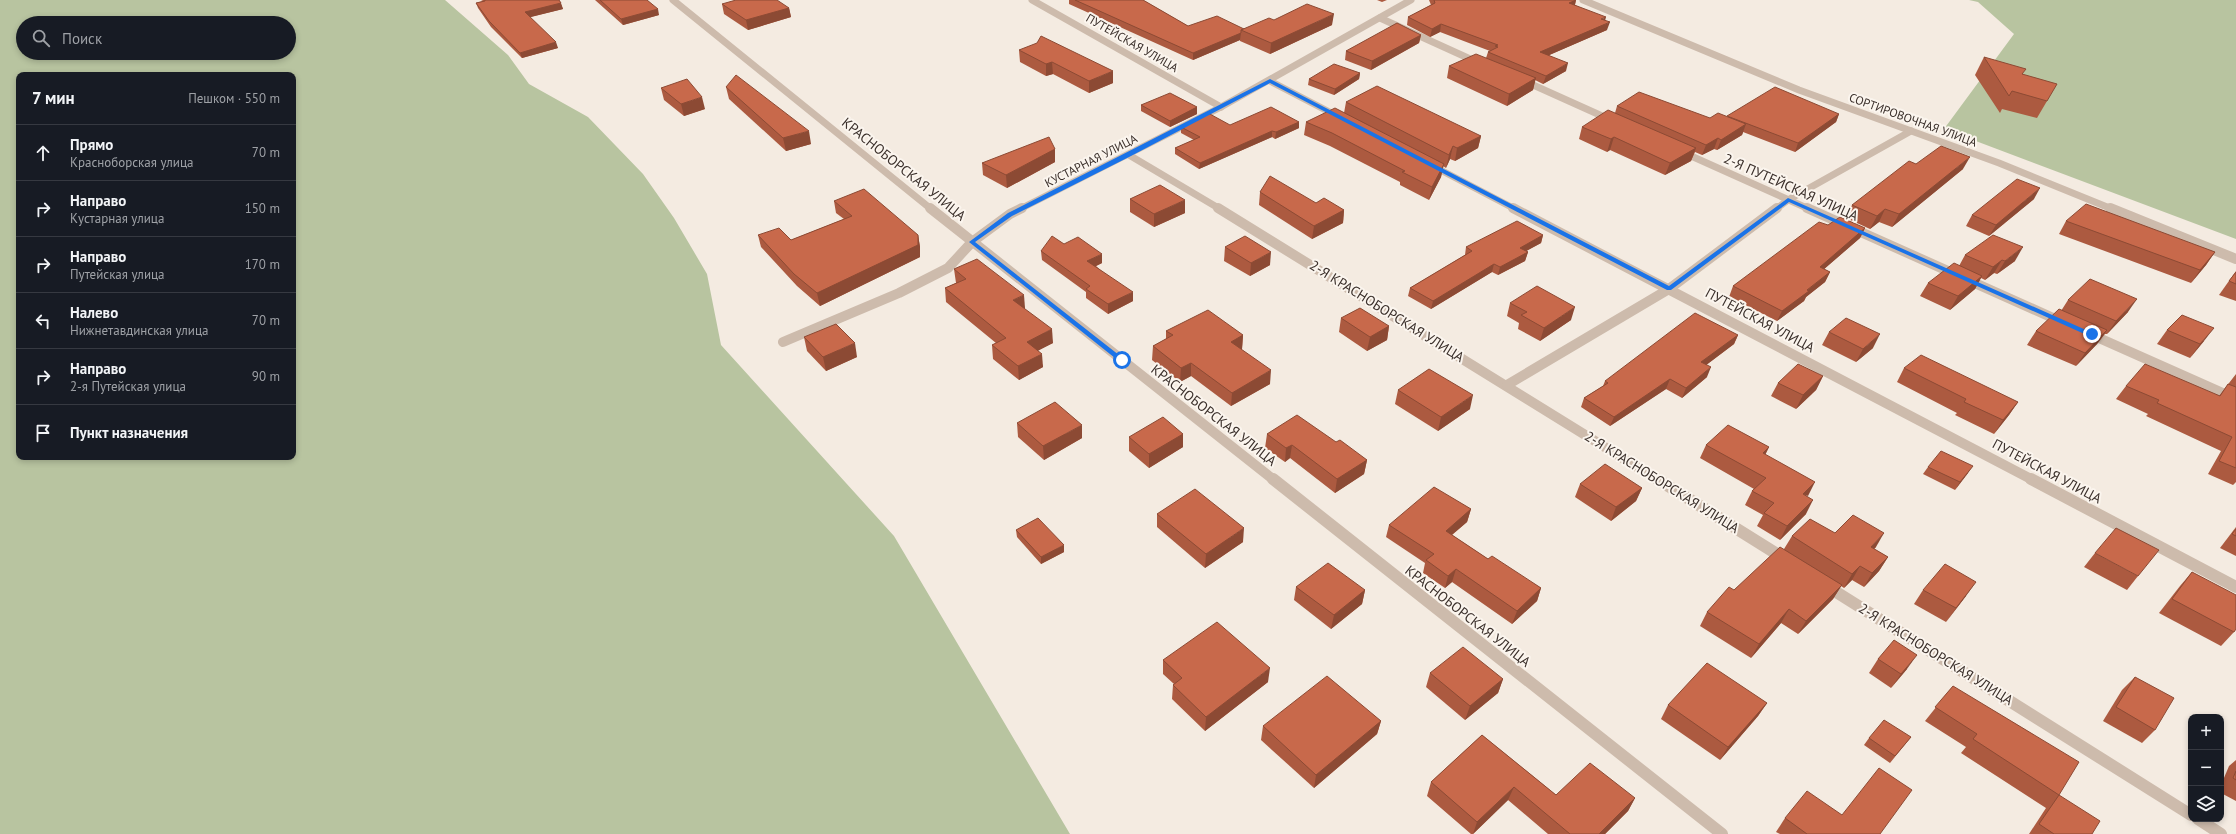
<!DOCTYPE html>
<html lang="ru">
<head>
<meta charset="utf-8">
<style>
  :root { --surface:#171b24; --page:#20242c; --text:#f1f3f6; --muted:#9ea1a6; --line:#363941 }
  body { margin:0; font-family:"PT Sans",sans-serif; background:var(--page); color:var(--text) }
  .controls { position:absolute; right:12px; bottom:12px; display:grid; overflow:hidden; border-radius:8px; box-shadow:0 2px 6px #0003 }
  .controls button { width:36px; height:36px; display:grid; place-items:center; padding:0; border:0; border-bottom:1px solid var(--line); background:var(--surface); color:var(--text); font:20px sans-serif }
  .stop { position:absolute; width:12px; height:12px; margin:-9px; border:3px solid #1a73e8; border-radius:50%; background:#fff }
  .stop.end { background:#1a73e8; border-color:#fff; box-shadow:0 1px 4px #0008 }
  .list { margin:0; padding:0; list-style:none }
  h2 { display:flex; justify-content:space-between; align-items:center; height:52px; margin:0; padding:0 16px; font-size:17px }
  h2 small { font-size:13px; font-weight:400; color:var(--muted) }
  .list li { display:grid; grid-template-columns:26px 1fr auto; gap:12px; align-items:center; box-sizing:border-box; height:56px; padding:0 16px; border-top:1px solid var(--line) }
  .list b { display:block; font-size:15px; white-space:nowrap }
  .list p { margin:0; font-size:13px; white-space:nowrap; color:var(--muted) }
  .list em { font-size:13px; font-style:normal; color:var(--muted) }
  .icon { flex:none; width:22px; height:22px; fill:none; stroke:currentColor; stroke-width:2; stroke-linecap:round; stroke-linejoin:round }
  .map { position:relative; flex:none; width:2236px; height:834px; overflow:hidden }
  .search { position:absolute; background:var(--surface); box-shadow:0 2px 6px #0003; left:16px; top:16px; width:280px; height:44px; display:flex; align-items:center; gap:10px; box-sizing:border-box; padding:0 14px; border-radius:22px; color:var(--muted); font-size:15px }
  .panel { position:absolute; background:var(--surface); box-shadow:0 2px 6px #0003; left:16px; top:72px; width:280px; height:388px; border-radius:8px }
  .map>svg:first-child { display:block }
  .green { fill:#b8c4a0; fill-rule:evenodd }
  .lines { fill:none; stroke-linecap:round; stroke-linejoin:round }
  .minor-far2 { stroke:#cdbbac; stroke-width:7 }
  .minor-far1 { stroke:#cdbbac; stroke-width:10 }
  .minor { stroke:#cdbbac; stroke-width:12 }
  .tertiary-far2 { stroke:#cdbbac; stroke-width:7 }
  .tertiary-far1 { stroke:#cdbbac; stroke-width:10 }
  .tertiary { stroke:#cdbbac; stroke-width:12 }
  .wall { fill:#ac5a40 }
  .shaded-wall { fill:#8c4a34 }
  .building { fill:#c8694b; stroke:#8c4a34 }
  .route { fill:#1a73e8 }
  .labels { text-anchor:middle; stroke-width:4; stroke-linejoin:round; paint-order:stroke }
  .far-street-label { font-size:12px; fill:#3b302b; stroke:#fbf5ee }
  .street-label { font-size:14px; fill:#3b302b; stroke:#fbf5ee }
</style>
</head>
<body>
<div class="map">
<svg width="2236" height="834" viewBox="0 0 2236 834">
  <rect width="100%" height="100%" fill="#f4ebe1"/>
  <!-- green -->
  <g class="green">
    <path d="M0 0H445L508 55 529 84 588 117 643 174 674 218 707 274 721 345 894 536 1070 834H0ZM23 23H289V53H23ZM19 75H293V457H19Z"/>
    <polygon points="1969,0 2236,0 2236,239 1944,129 2014,34 1978,2"/>
  </g>
  <g class="lines">
    <!-- minor-far2 -->
    <g class="minor-far2">
      <polyline points="1032,0 1221,107"/>
      <polyline points="1583,0 1799,90 1999,163 2112,209"/>
      <polyline points="1380,18 1479,63"/>
      <polyline points="1522,80 1611,120"/>
      <polyline points="1270,81 1339,117"/>
      <polyline points="1680,151 1809,209"/>
      <polyline points="1129,155 1220,209"/>
      <polyline points="1431,165 1515,209"/>
      <polyline points="1776,209 1788,200 1911,131"/>
    </g>
    <!-- minor-far1 -->
    <g class="minor-far1">
      <polyline points="1218,208 1658,480"/>
      <polyline points="1513,208 2033,480"/>
      <polyline points="1807,208 2062,322"/>
      <polyline points="2110,208 2236,259"/>
      <polyline points="2090,334 2236,399"/>
      <polyline points="783,342 899,293 948,268 972,242"/>
      <polyline points="1507,385 1669,289 1777,208"/>
    </g>
    <!-- minor -->
    <g class="minor">
      <polyline points="1657,479 1785,559"/>
      <polyline points="2031,479 2236,587"/>
      <polyline points="1825,585 2191,815"/>
      <polyline points="2198,819 2221,834"/>
    </g>
    <!-- tertiary-far2 -->
    <g class="tertiary-far2">
      <polyline points="673,0 931,209"/>
      <polyline points="1020,209 1221,107 1411,0"/>
    </g>
    <!-- tertiary-far1 -->
    <g class="tertiary-far1">
      <polyline points="930,208 1274,480"/>
      <polyline points="972,242 1010,214 1022,208"/>
    </g>
    <!-- tertiary -->
    <polyline class="tertiary" points="1273,479 1722,834"/>
  </g>
  <!-- wall -->
  <g class="wall">
    <polygon points="481,0 559,0 563,9 530,17 558,48 522,58 491,27 478,8 476,3 483,1"/>
    <polygon points="595,0 647,0 659,15 623,25"/>
    <polygon points="1069,0 1143,0 1188,26 1244,29 1274,20 1332,25 1270,54 1240,41 1240,40 1193,60 1069,4"/>
    <polygon points="1377,0 1387,0 1382,2"/>
    <polygon points="1429,0 1576,0 1575,5 1605,21 1607,30 1549,55 1566,71 1543,84 1535,80 1533,90 1507,106 1447,78 1449,66 1486,58 1488,52 1490,51 1440,32 1430,37 1407,25 1408,17 1431,5"/>
    <polygon points="722,4 789,8 791,17 748,30 724,14"/>
    <polygon points="1421,35 1419,43 1371,70 1345,60 1346,51"/>
    <polygon points="1019,50 1113,83 1089,93 1053,74 1046,76 1020,62"/>
    <polygon points="1984,57 2023,74 2047,101 2037,118 2002,109 2000,113 1975,75"/>
    <polygon points="1360,73 1359,79 1334,95 1308,85 1309,79"/>
    <polygon points="726,87 811,144 786,151 729,99"/>
    <polygon points="661,88 705,109 684,116 664,100"/>
    <polygon points="1346,102 1481,136 1478,148 1455,161 1450,159 1446,168 1443,166 1441,177 1429,200 1400,185 1400,182 1330,146 1304,135 1306,122 1344,113"/>
    <polygon points="1141,105 1197,107 1197,114 1170,127 1141,111"/>
    <polygon points="1617,106 1710,118 1726,117 1839,114 1836,122 1795,152 1743,132 1742,135 1717,150 1714,149 1702,155 1695,152 1691,161 1665,175 1610,150 1607,152 1579,139 1582,127 1615,113"/>
    <polygon points="1299,122 1299,128 1275,139 1272,137 1199,169 1175,154 1175,148 1194,140 1181,133 1181,127"/>
    <polygon points="1055,149 1055,162 1007,188 983,175 982,163"/>
    <polygon points="1916,164 1963,169 1892,227 1879,222 1870,229 1846,218 1852,205"/>
    <polygon points="1260,192 1316,203 1344,210 1343,223 1312,239 1259,205"/>
    <polygon points="1130,199 1185,213 1154,227 1130,212"/>
    <polygon points="2034,199 1989,236 1966,226 1972,215"/>
    <polygon points="834,201 918,235 920,247 920,257 820,306 797,286 761,247 758,235 791,240 844,219 836,213"/>
    <polygon points="2066,221 2215,252 2206,265 2191,283 2059,234"/>
    <polygon points="1828,225 1865,228 1860,238 1824,269 1830,272 1825,282 1806,297 1804,301 1777,321 1729,297 1733,286"/>
    <polygon points="1543,235 1541,243 1526,251 1528,252 1525,261 1498,275 1492,272 1431,309 1408,296 1410,288 1465,255 1466,247"/>
    <polygon points="1064,244 1102,263 1096,266 1133,301 1108,314 1086,298 1086,292 1042,260 1041,251"/>
    <polygon points="1225,247 1270,265 1250,276 1224,261"/>
    <polygon points="1965,255 2015,261 1997,274 1994,273 1985,280 1981,278 1975,289 1950,310 1920,296 1928,283 1959,266"/>
    <polygon points="954,269 1025,308 1024,308 1053,343 1038,350 1043,367 1019,380 993,359 992,345 996,343 946,302 945,288 956,283"/>
    <polygon points="2236,271 2236,301 2219,295"/>
    <polygon points="2068,300 2128,312 2107,334 2105,334 2097,344 2076,366 2027,345 2036,331 2061,311"/>
    <polygon points="1510,303 1571,320 1540,341 1518,329 1519,323 1507,316"/>
    <polygon points="1341,318 1389,326 1387,340 1367,351 1339,332"/>
    <polygon points="2167,330 2204,341 2190,358 2157,344"/>
    <polygon points="1166,331 1243,335 1242,349 1241,349 1270,384 1231,406 1191,376 1180,382 1152,360 1153,346 1166,339"/>
    <polygon points="1829,332 1873,348 1856,362 1822,345"/>
    <polygon points="1738,335 1734,344 1706,365 1707,377 1682,398 1666,389 1610,426 1581,407 1584,398 1603,386 1605,381"/>
    <polygon points="804,337 857,357 826,371 807,351"/>
    <polygon points="1904,368 2018,402 2009,415 1994,434 1955,415 1957,413 1897,382"/>
    <polygon points="2236,374 2236,482 2233,485 2208,474 2221,451 2146,416 2148,414 2116,399 2126,386 2219,396"/>
    <polygon points="1823,376 1816,390 1796,409 1771,396 1778,383"/>
    <polygon points="1398,390 1470,409 1438,431 1395,404"/>
    <polygon points="1017,423 1082,438 1044,460 1018,437"/>
    <polygon points="1183,434 1183,447 1149,468 1129,451 1129,437"/>
    <polygon points="1267,434 1336,442 1367,460 1364,474 1335,493 1290,458 1285,462 1265,448"/>
    <polygon points="1706,445 1769,447 1765,455 1807,496 1806,514 1780,540 1757,526 1763,515 1745,505 1752,491 1754,489 1700,458"/>
    <polygon points="1928,467 1968,473 1955,490 1923,474"/>
    <polygon points="1580,484 1642,488 1636,501 1611,521 1575,497"/>
    <polygon points="1471,509 1467,522 1452,535 1488,559 1541,588 1537,601 1512,624 1452,582 1445,588 1423,573 1425,563 1386,537 1389,525"/>
    <polygon points="1157,514 1243,542 1205,568 1157,527"/>
    <polygon points="2236,527 2236,556 2220,548"/>
    <polygon points="1016,530 1064,552 1041,564 1017,537"/>
    <polygon points="1835,533 1876,547 1874,549 1888,557 1879,571 1864,587 1852,580 1844,588 1841,586 1833,599 1798,634 1781,623 1751,658 1700,626 1707,612 1784,549 1792,536"/>
    <polygon points="2095,553 2138,576 2127,590 2084,567"/>
    <polygon points="2192,572 2234,632 2221,646 2159,613 2180,586"/>
    <polygon points="1296,587 1365,590 1362,604 1331,629 1294,600"/>
    <polygon points="1923,590 1966,596 1946,622 1914,604"/>
    <polygon points="1878,659 1907,669 1891,688 1869,673"/>
    <polygon points="1163,660 1268,682 1205,731 1172,699 1173,685 1174,684 1163,674"/>
    <polygon points="1430,673 1503,679 1498,693 1465,720 1426,687"/>
    <polygon points="2135,677 2155,730 2142,743 2103,721 2122,690"/>
    <polygon points="1953,686 2059,795 2092,834 2029,834 2046,808 1961,753 1966,747 1925,721"/>
    <polygon points="1767,703 1758,716 1720,760 1661,719 1668,705"/>
    <polygon points="1381,721 1377,734 1314,788 1261,740 1263,726"/>
    <polygon points="1482,735 1556,795 1635,798 1628,811 1605,834 1548,834 1508,800 1473,834 1471,834 1427,796 1431,782"/>
    <polygon points="1911,737 1890,763 1864,745 1869,738"/>
    <polygon points="2236,760 2236,801 2221,793 2221,785 2229,766"/>
    <polygon points="1842,815 1880,834 1780,834 1776,832 1785,818"/>
  </g>
  <!-- shaded-wall -->
  <g class="shaded-wall">
    <polygon points="1576,0 1574,8 1569,3"/>
    <polygon points="561,3 563,9 527,18 525,12"/>
    <polygon points="789,8 791,17 748,30 746,20"/>
    <polygon points="658,9 659,15 623,25 621,19"/>
    <polygon points="1334,14 1332,25 1270,54 1271,43"/>
    <polygon points="1606,17 1604,25 1610,22 1607,30 1538,60 1540,52"/>
    <polygon points="1441,24 1440,32 1430,37 1432,29"/>
    <polygon points="1241,33 1240,40 1193,60 1193,53"/>
    <polygon points="1421,35 1419,43 1371,70 1372,61"/>
    <polygon points="556,42 558,48 522,58 520,53"/>
    <polygon points="1052,62 1053,74 1046,76 1046,64"/>
    <polygon points="1568,63 1566,71 1543,84 1546,76"/>
    <polygon points="1113,71 1113,83 1089,93 1089,81"/>
    <polygon points="1360,73 1359,79 1334,95 1335,89"/>
    <polygon points="1536,78 1533,90 1507,106 1509,94"/>
    <polygon points="702,97 705,109 684,116 681,104"/>
    <polygon points="1197,107 1197,114 1170,127 1170,121"/>
    <polygon points="1839,114 1836,122 1795,152 1798,143"/>
    <polygon points="1299,122 1299,128 1275,139 1276,132"/>
    <polygon points="1746,124 1742,135 1717,150 1721,140"/>
    <polygon points="809,131 811,144 786,151 783,138"/>
    <polygon points="1272,131 1272,137 1199,169 1200,163"/>
    <polygon points="1481,136 1478,148 1455,161 1457,148"/>
    <polygon points="1614,137 1610,150 1607,152 1611,139"/>
    <polygon points="1718,138 1714,149 1702,155 1706,145"/>
    <polygon points="1453,146 1450,159 1446,168 1449,155"/>
    <polygon points="1696,148 1691,161 1665,175 1670,163"/>
    <polygon points="1055,149 1055,162 1007,188 1006,175"/>
    <polygon points="1970,157 1963,169 1892,227 1899,214"/>
    <polygon points="1444,164 1441,177 1429,200 1432,187"/>
    <polygon points="2040,188 2034,199 1989,236 1996,225"/>
    <polygon points="1185,200 1185,213 1154,227 1154,214"/>
    <polygon points="1885,209 1879,222 1870,229 1877,216"/>
    <polygon points="1344,210 1343,223 1312,239 1314,226"/>
    <polygon points="1865,228 1860,238 1815,277 1820,267"/>
    <polygon points="918,235 920,247 920,257 820,306 817,293"/>
    <polygon points="1543,235 1541,243 1517,256 1520,248"/>
    <polygon points="2023,247 2015,261 1997,274 2005,261"/>
    <polygon points="1271,252 1270,265 1250,276 1251,263"/>
    <polygon points="1528,252 1525,261 1498,275 1500,267"/>
    <polygon points="2215,252 2206,265 2191,283 2200,270"/>
    <polygon points="1102,254 1102,263 1088,270 1087,261"/>
    <polygon points="2002,260 1994,273 1985,280 1993,267"/>
    <polygon points="1494,264 1492,272 1431,309 1433,301"/>
    <polygon points="1830,272 1825,282 1806,297 1804,301 1777,321 1782,311"/>
    <polygon points="1982,276 1975,289 1950,310 1958,296"/>
    <polygon points="1133,292 1133,301 1108,314 1108,304"/>
    <polygon points="1024,295 1025,308 1014,313 1013,300"/>
    <polygon points="2137,299 2128,312 2107,334 2116,321"/>
    <polygon points="1575,307 1571,320 1540,341 1544,328"/>
    <polygon points="1389,326 1387,340 1367,351 1370,337"/>
    <polygon points="2214,328 2204,341 2190,358 2200,344"/>
    <polygon points="1052,329 1053,343 1028,356 1027,342"/>
    <polygon points="2107,330 2097,344 2076,366 2085,353"/>
    <polygon points="1880,334 1873,348 1856,362 1863,349"/>
    <polygon points="1243,335 1242,349 1230,355 1231,342"/>
    <polygon points="1738,335 1734,344 1697,372 1701,362"/>
    <polygon points="855,343 857,357 826,371 823,357"/>
    <polygon points="1042,354 1043,367 1019,380 1018,366"/>
    <polygon points="1191,363 1191,376 1180,382 1181,368"/>
    <polygon points="1711,367 1707,377 1682,398 1686,388"/>
    <polygon points="1271,370 1270,384 1231,406 1232,393"/>
    <polygon points="1823,376 1816,390 1796,409 1803,395"/>
    <polygon points="1670,379 1666,389 1610,426 1614,417"/>
    <polygon points="1473,395 1470,409 1438,431 1441,417"/>
    <polygon points="2018,402 2009,415 1994,434 2003,420"/>
    <polygon points="1082,425 1082,438 1044,460 1043,446"/>
    <polygon points="1183,434 1183,447 1149,468 1149,454"/>
    <polygon points="1292,445 1290,458 1285,462 1286,448"/>
    <polygon points="1769,447 1762,461 1763,453"/>
    <polygon points="1367,460 1364,474 1335,493 1337,479"/>
    <polygon points="1973,466 1968,473 1955,490 1960,482"/>
    <polygon points="1815,482 1808,496 1803,494"/>
    <polygon points="1642,488 1636,501 1611,521 1616,507"/>
    <polygon points="1813,500 1806,514 1780,540 1787,526"/>
    <polygon points="1471,509 1467,522 1442,543 1446,531"/>
    <polygon points="1244,528 1243,542 1205,568 1206,554"/>
    <polygon points="1884,533 1876,547 1862,561 1871,547"/>
    <polygon points="1064,545 1064,552 1041,564 1041,557"/>
    <polygon points="1888,557 1879,571 1864,587 1872,573"/>
    <polygon points="1860,566 1852,580 1844,588 1852,574"/>
    <polygon points="1456,569 1452,582 1445,588 1448,576"/>
    <polygon points="1976,582 1966,596 1946,622 1956,608"/>
    <polygon points="1842,585 1833,599 1798,634 1806,621"/>
    <polygon points="1541,588 1537,601 1512,624 1517,611"/>
    <polygon points="1365,590 1362,604 1331,629 1334,615"/>
    <polygon points="1789,609 1781,623 1751,658 1759,644"/>
    <polygon points="1917,655 1907,669 1891,688 1901,674"/>
    <polygon points="1270,668 1268,682 1205,731 1206,717"/>
    <polygon points="1503,679 1498,693 1465,720 1470,706"/>
    <polygon points="1767,703 1758,716 1720,760 1728,747"/>
    <polygon points="1381,721 1377,734 1314,788 1316,775"/>
    <polygon points="1514,787 1508,800 1473,834 1477,822"/>
    <polygon points="1635,798 1628,811 1605,834 1599,834"/>
  </g>
  <!-- building -->
  <g class="building">
    <polygon points="485,0 559,0 561,3 525,12 556,42 520,53 489,21 476,3 485,1"/>
    <polygon points="600,0 647,0 658,9 621,19"/>
    <polygon points="736,0 777,0 789,8 746,20 722,4"/>
    <polygon points="1075,0 1143,0 1188,26 1217,16 1244,29 1241,30 1241,33 1193,53"/>
    <polygon points="1434,0 1576,0 1569,3 1606,17 1601,19 1610,22 1540,52 1568,63 1546,76 1488,52 1498,47 1495,46 1498,45 1441,24 1432,29 1408,17 1435,3"/>
    <polygon points="1307,4 1334,14 1271,43 1241,30 1269,18 1274,20"/>
    <polygon points="1397,23 1421,35 1372,61 1346,51"/>
    <polygon points="1041,36 1113,71 1089,81 1052,62 1046,64 1019,50 1037,43"/>
    <polygon points="1476,54 1536,78 1509,94 1449,66"/>
    <polygon points="1984,57 2026,69 2022,74 2057,84 2047,101 2012,91 2009,96"/>
    <polygon points="1334,64 1360,73 1335,89 1309,79"/>
    <polygon points="736,75 809,131 783,138 726,87"/>
    <polygon points="687,79 702,97 681,104 661,88"/>
    <polygon points="1377,86 1481,136 1457,148 1453,146 1449,155 1346,102"/>
    <polygon points="1775,87 1839,114 1798,143 1727,116"/>
    <polygon points="1639,92 1710,118 1718,113 1746,124 1721,140 1718,138 1706,145 1617,106"/>
    <polygon points="1170,93 1197,107 1170,121 1141,105"/>
    <polygon points="1271,107 1299,122 1276,132 1272,131 1200,163 1175,148 1200,137 1181,127 1208,113 1230,125"/>
    <polygon points="1335,108 1444,164 1432,187 1402,172 1405,171 1332,133 1306,122"/>
    <polygon points="1608,110 1696,148 1670,163 1614,137 1611,139 1582,127"/>
    <polygon points="1049,137 1055,149 1006,175 982,163"/>
    <polygon points="1941,146 1970,157 1899,214 1885,209 1877,216 1852,205 1909,161 1916,164"/>
    <polygon points="1270,176 1316,203 1324,198 1344,210 1314,226 1260,192"/>
    <polygon points="2017,179 2040,188 1996,225 1972,215"/>
    <polygon points="1160,185 1185,200 1154,214 1130,199"/>
    <polygon points="864,189 918,235 918,245 817,293 794,274 758,235 779,228 791,240 852,216 834,201"/>
    <polygon points="2086,204 2215,252 2200,270 2066,221"/>
    <polygon points="1840,217 1865,228 1820,267 1830,272 1807,290 1809,291 1782,311 1733,286 1819,222 1828,225"/>
    <polygon points="1517,221 1543,235 1520,248 1528,252 1500,267 1494,264 1433,301 1410,288 1472,251 1466,247"/>
    <polygon points="1993,235 2023,247 2005,261 2002,260 1993,267 1965,255"/>
    <polygon points="1052,236 1064,244 1078,237 1102,254 1087,261 1133,292 1108,304 1086,289 1090,286 1041,251"/>
    <polygon points="1245,236 1271,252 1251,263 1225,247"/>
    <polygon points="977,259 1024,295 1013,300 1052,329 1027,342 1042,354 1018,366 992,345 1006,338 945,288 966,279 954,269"/>
    <polygon points="1954,263 1982,276 1958,296 1928,283"/>
    <polygon points="2236,272 2236,284 2229,281"/>
    <polygon points="2090,279 2137,299 2116,321 2068,300"/>
    <polygon points="1537,286 1575,307 1544,328 1521,315 1527,312 1510,303"/>
    <polygon points="1360,308 1389,326 1370,337 1341,318"/>
    <polygon points="2059,309 2107,330 2085,353 2036,331"/>
    <polygon points="1208,310 1243,335 1231,342 1271,370 1232,393 1191,363 1181,368 1153,346 1173,335 1166,331"/>
    <polygon points="1695,313 1738,335 1701,362 1711,367 1686,388 1670,379 1614,417 1584,398 1608,383 1605,381"/>
    <polygon points="2182,315 2214,328 2200,344 2167,330"/>
    <polygon points="1846,318 1880,334 1863,349 1829,332"/>
    <polygon points="836,324 855,343 823,357 804,337"/>
    <polygon points="1921,355 2018,402 2003,420 1964,402 1966,399 1904,368"/>
    <polygon points="1798,364 1823,376 1803,395 1778,383"/>
    <polygon points="2145,364 2220,396 2228,384 2236,387 2236,468 2219,461 2232,437 2157,403 2159,400 2126,386"/>
    <polygon points="1429,369 1473,395 1441,417 1398,390"/>
    <polygon points="1055,402 1082,425 1043,446 1017,423"/>
    <polygon points="1297,415 1336,442 1340,440 1367,460 1337,479 1292,445 1286,448 1267,434"/>
    <polygon points="1163,417 1183,434 1149,454 1129,437"/>
    <polygon points="1728,425 1769,447 1763,453 1815,482 1803,494 1813,500 1787,526 1764,513 1774,503 1752,491 1766,478 1706,445"/>
    <polygon points="1941,451 1973,466 1960,482 1928,467"/>
    <polygon points="1605,464 1642,488 1616,507 1580,484"/>
    <polygon points="1434,487 1471,509 1446,531 1488,559 1492,556 1541,588 1517,611 1456,569 1448,576 1426,560 1434,554 1389,525"/>
    <polygon points="1195,489 1244,528 1206,554 1157,514"/>
    <polygon points="1853,515 1884,533 1871,547 1888,557 1872,573 1860,566 1852,574 1792,536 1810,519 1835,533"/>
    <polygon points="1038,518 1064,545 1041,557 1016,530"/>
    <polygon points="2116,528 2159,550 2138,576 2095,553"/>
    <polygon points="2236,529 2236,536 2232,534"/>
    <polygon points="1780,547 1842,585 1806,621 1789,609 1759,644 1707,612 1729,587 1734,590"/>
    <polygon points="1328,563 1365,590 1334,615 1296,587"/>
    <polygon points="1945,564 1976,582 1956,608 1923,590"/>
    <polygon points="2192,572 2236,595 2236,629 2234,632 2172,599"/>
    <polygon points="1217,622 1270,668 1206,717 1173,685 1182,678 1163,660"/>
    <polygon points="1894,640 1917,655 1901,674 1878,659"/>
    <polygon points="1463,647 1503,679 1470,706 1430,673"/>
    <polygon points="1707,663 1767,703 1728,747 1668,705"/>
    <polygon points="1327,676 1381,721 1316,775 1263,726"/>
    <polygon points="2135,677 2174,698 2155,730 2116,707"/>
    <polygon points="1953,686 2079,762 2059,795 1973,739 1977,734 1935,707"/>
    <polygon points="1884,720 1911,737 1895,756 1869,738"/>
    <polygon points="1482,735 1556,795 1590,763 1635,798 1599,834 1570,834 1514,787 1477,822 1431,782"/>
    <polygon points="1879,768 1912,790 1880,834 1807,834 1785,818 1807,791 1842,815"/>
    <polygon points="2236,771 2236,780 2233,778"/>
    <polygon points="2059,795 2100,821 2092,834 2054,834 2039,824"/>
  </g>
  <!-- route -->
  <polygon class="route" points="1270,79 1669,286 1788,198 2095,334 2089,336 1789,202 1671,290 1667,290 1270,83 1131,156 1012,216 975,242 1124,359 1124,362 1120,362 969,242 1008,213"/>
  <g class="labels">
    <!-- far-street labels -->
    <g class="far-street-label">
      <text transform="translate(1132 43) rotate(30)" y="4">ПУТЕЙСКАЯ УЛИЦА</text>
      <text transform="translate(1913 120) rotate(20)" y="4">СОРТИРОВОЧНАЯ УЛИЦА</text>
      <text transform="translate(1091 161) rotate(-27)" y="4">КУСТАРНАЯ УЛИЦА</text>
    </g>
    <!-- street labels -->
    <g class="street-label">
      <text transform="translate(904 169) rotate(39)" y="5">КРАСНОБОРСКАЯ УЛИЦА</text>
      <text transform="translate(1791 187) rotate(24)" y="5">2-Я ПУТЕЙСКАЯ УЛИЦА</text>
      <text transform="translate(1387 311) rotate(32)" y="5">2-Я КРАСНОБОРСКАЯ УЛИЦА</text>
      <text transform="translate(1760 320) rotate(28)" y="5">ПУТЕЙСКАЯ УЛИЦА</text>
      <text transform="translate(1214 415) rotate(38)" y="5">КРАСНОБОРСКАЯ УЛИЦА</text>
      <text transform="translate(2047 471) rotate(28)" y="5">ПУТЕЙСКАЯ УЛИЦА</text>
      <text transform="translate(1662 482) rotate(32)" y="5">2-Я КРАСНОБОРСКАЯ УЛИЦА</text>
      <text transform="translate(1468 616) rotate(38)" y="5">КРАСНОБОРСКАЯ УЛИЦА</text>
      <text transform="translate(1936 654) rotate(32)" y="5">2-Я КРАСНОБОРСКАЯ УЛИЦА</text>
    </g>
  </g>
</svg>
<div class="controls">
<button>+</button>
<button>−</button>
<button><svg class="icon" aria-label="layers" viewBox="0 0 24 24"><path d="M12 4l9 5-9 5-9-5zM3 14l9 5 9-5"/></svg></button>
</div>
<div class="stop" style="left:1122px;top:360px"></div>
<div class="stop end" style="left:2092px;top:334px"></div>
<div class="search"><svg class="icon" aria-label="search" viewBox="0 0 24 24"><circle cx="10" cy="10" r="6"/><path d="M15 15l6 6"/></svg>Поиск</div>
<section class="panel">
<h2>7 мин<small>Пешком · 550 m</small></h2>
<ul class="list">
<li><svg class="icon" aria-label="ahead" viewBox="0 0 24 24"><path d="M12 20V5M6 11l6-6 6 6"/></svg><div><b>Прямо</b><p>Красноборская улица</p></div><em>70 m</em></li>
<li><svg class="icon" aria-label="right" viewBox="0 0 24 24"><path d="M7 20v-9h11M14 6l5 5-5 5"/></svg><div><b>Направо</b><p>Кустарная улица</p></div><em>150 m</em></li>
<li><svg class="icon" aria-label="right" viewBox="0 0 24 24"><path d="M7 20v-9h11M14 6l5 5-5 5"/></svg><div><b>Направо</b><p>Путейская улица</p></div><em>170 m</em></li>
<li><svg class="icon" aria-label="left" viewBox="0 0 24 24"><path d="M17 20v-9H6M10 6l-5 5 5 5"/></svg><div><b>Налево</b><p>Нижнетавдинская улица</p></div><em>70 m</em></li>
<li><svg class="icon" aria-label="right" viewBox="0 0 24 24"><path d="M7 20v-9h11M14 6l5 5-5 5"/></svg><div><b>Направо</b><p>2-я Путейская улица</p></div><em>90 m</em></li>
<li><svg class="icon" aria-label="arrive" viewBox="0 0 24 24"><path d="M6 21V4h12l-3 4 3 4H6"/></svg><div><b>Пункт назначения</b></div></li>
</ul>
</section>
</div>
</body>
</html>
